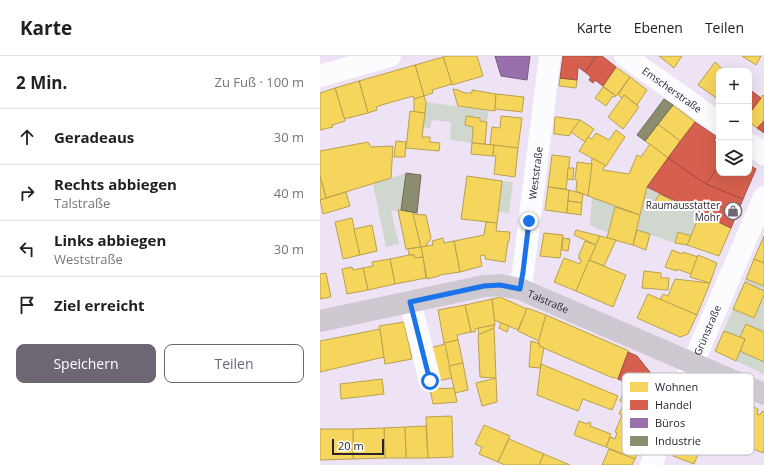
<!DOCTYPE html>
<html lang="de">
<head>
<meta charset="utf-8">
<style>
  :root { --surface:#fff; --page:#f6f6f6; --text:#202124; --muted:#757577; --line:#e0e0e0; --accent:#6f6674 }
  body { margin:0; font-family:"Open Sans",sans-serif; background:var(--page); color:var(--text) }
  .controls { position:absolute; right:12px; top:12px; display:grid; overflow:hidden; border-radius:8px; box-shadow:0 4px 16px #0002 }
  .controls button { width:36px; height:36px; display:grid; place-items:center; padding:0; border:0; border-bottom:1px solid var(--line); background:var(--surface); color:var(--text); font:20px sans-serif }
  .scale { position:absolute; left:12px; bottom:10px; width:52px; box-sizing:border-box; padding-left:4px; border:2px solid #2a232f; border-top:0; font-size:11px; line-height:14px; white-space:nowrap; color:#2a232f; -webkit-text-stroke:3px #fff; paint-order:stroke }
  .stop { position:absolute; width:12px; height:12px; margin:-9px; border:3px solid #1a73e8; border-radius:50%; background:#fff }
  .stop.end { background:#1a73e8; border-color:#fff; box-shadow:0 1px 4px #0008 }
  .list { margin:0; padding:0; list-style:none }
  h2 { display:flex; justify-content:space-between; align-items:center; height:52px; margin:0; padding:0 16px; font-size:17px }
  h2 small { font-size:13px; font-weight:400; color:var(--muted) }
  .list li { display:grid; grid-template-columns:26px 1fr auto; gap:12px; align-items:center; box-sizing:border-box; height:56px; padding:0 16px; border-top:1px solid var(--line) }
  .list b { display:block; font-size:15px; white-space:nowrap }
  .list p { margin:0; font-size:13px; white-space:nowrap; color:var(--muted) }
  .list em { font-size:13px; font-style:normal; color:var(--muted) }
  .actions { display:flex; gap:8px; padding:12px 16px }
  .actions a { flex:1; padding:9px 0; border:1px solid var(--accent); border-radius:8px; text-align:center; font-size:14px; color:var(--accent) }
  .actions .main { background:var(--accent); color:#fff }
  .icon { flex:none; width:22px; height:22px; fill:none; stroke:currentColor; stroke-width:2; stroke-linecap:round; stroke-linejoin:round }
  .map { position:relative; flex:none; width:444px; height:409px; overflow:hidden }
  header { display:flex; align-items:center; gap:24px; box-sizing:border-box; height:56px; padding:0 20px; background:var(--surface); border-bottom:1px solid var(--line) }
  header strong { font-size:19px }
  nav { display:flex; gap:22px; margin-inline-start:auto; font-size:14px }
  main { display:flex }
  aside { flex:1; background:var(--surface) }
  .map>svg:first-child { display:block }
  .green { fill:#cfd7cf }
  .homes { fill:#f6d55c; stroke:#b9a04e }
  .shops { fill:#d6604d; stroke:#a24e44 }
  .offices { fill:#9970ab; stroke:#785986 }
  .industry { fill:#8c8c6e; stroke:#6f6c5b }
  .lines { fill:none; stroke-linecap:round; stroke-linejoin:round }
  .minor { stroke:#fcfbfd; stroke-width:22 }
  .major { stroke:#cec8d1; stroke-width:22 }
  .route { stroke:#1a73e8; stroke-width:5 }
  .labels { text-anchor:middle; stroke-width:4; stroke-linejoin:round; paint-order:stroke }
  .street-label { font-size:10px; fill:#2a232f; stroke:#fff }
  .poi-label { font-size:10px; fill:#2a232f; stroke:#fff; text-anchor:end }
  .key { fill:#fff; stroke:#bfbdc1; stroke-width:1 }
  .key-label { font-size:11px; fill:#2a232f }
</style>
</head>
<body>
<header>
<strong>Karte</strong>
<nav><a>Karte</a><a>Ebenen</a><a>Teilen</a></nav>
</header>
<main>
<aside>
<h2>2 Min.<small>Zu Fuß · 100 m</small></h2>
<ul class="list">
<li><svg class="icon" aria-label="ahead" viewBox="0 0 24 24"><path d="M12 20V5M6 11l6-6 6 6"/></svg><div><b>Geradeaus</b></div><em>30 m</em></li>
<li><svg class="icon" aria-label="right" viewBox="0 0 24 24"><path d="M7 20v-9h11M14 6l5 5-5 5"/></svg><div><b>Rechts abbiegen</b><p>Talstraße</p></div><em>40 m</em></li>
<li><svg class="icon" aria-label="left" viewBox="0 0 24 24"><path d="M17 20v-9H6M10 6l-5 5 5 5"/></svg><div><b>Links abbiegen</b><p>Weststraße</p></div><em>30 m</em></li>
<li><svg class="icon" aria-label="arrive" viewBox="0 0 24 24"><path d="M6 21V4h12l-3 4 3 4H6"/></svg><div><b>Ziel erreicht</b></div></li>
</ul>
<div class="actions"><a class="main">Speichern</a><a>Teilen</a></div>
</aside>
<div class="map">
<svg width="444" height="409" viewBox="0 0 444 409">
  <rect width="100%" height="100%" fill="#eee3f4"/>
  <!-- green -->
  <g class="green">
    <polygon points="106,46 169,55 167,66 160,65 160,62 146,60 145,69 153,71 152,87 130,84 131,66 112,64 110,72 103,71"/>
    <polygon points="86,117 81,154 71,155 79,188 66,191 53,128"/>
    <polygon points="182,125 193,126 189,157 178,156"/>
    <polygon points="327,131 339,138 334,148 347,155 352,144 380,158 371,180 358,176 355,187 317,174"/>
    <polygon points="272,141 295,151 288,177 270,169"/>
    <polygon points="444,180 444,318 395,295"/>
  </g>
  <!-- homes -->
  <g class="homes">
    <polygon points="127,0 157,0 163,20 132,29 123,1"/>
    <polygon points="339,0 362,0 354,12"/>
    <polygon points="422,0 441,0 436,9"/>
    <polygon points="123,1 132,28 112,34 113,37 104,40 95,9"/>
    <polygon points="395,6 405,15 399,15 399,44 378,29"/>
    <polygon points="95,9 104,40 94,43 93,40 65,48 56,51 57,54 48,57 39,25"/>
    <polygon points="296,11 310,21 296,40 283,30"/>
    <polygon points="310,21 327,34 317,49 304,39 302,42 298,39"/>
    <polygon points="240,22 257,24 256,32 239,30"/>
    <polygon points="39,25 48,57 24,63 15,32"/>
    <polygon points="283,31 296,40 292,41 286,50 275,42"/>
    <polygon points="15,32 25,65 12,69 13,71 0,74 0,37"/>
    <polygon points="133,33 138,34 145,37 152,37 152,34 176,38 175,55 138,50"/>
    <polygon points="176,38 204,41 202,56 175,53"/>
    <polygon points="304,39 319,51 303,73 288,61"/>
    <polygon points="443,39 444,40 444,65 437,72 429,66 429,58"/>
    <polygon points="104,40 106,46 105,57 94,56 94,43"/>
    <polygon points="353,49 375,66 360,85 338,68"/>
    <polygon points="90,55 105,57 102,81 110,81 110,86 120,87 119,95 86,92"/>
    <polygon points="146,60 160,62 160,65 167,66 165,88 152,87 153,71 145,69"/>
    <polygon points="181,60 202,62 198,92 170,89 172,71 180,72"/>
    <polygon points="235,61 237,61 260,64 249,80 236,78 234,78"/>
    <polygon points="260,64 274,73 265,86 251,76"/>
    <polygon points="338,68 360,85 348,102 325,85"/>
    <polygon points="296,74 305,81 286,110 259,95 268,81 272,83 276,77 289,84"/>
    <polygon points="76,85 86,86 85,101 74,101"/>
    <polygon points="48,86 51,91 73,90 71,122 6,142 0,120 0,95"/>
    <polygon points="152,87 174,89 173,100 151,98"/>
    <polygon points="330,88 348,102 327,131 320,159 268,140 272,102 285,109 283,114 309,118 317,99 321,101"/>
    <polygon points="174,89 198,92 195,121 174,118 176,100 173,100"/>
    <polygon points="232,99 250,101 246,133 228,131"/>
    <polygon points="257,106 272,108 268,140 256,135 257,124 255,124"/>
    <polygon points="248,112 254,112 253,124 247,123"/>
    <polygon points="0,120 6,142 0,144"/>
    <polygon points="147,120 182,125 177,167 141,163"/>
    <polygon points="228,131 249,134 247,157 225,154"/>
    <polygon points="249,134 263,138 262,147 248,145"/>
    <polygon points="26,136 30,150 3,158 0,144"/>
    <polygon points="339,138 352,144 347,155 334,148"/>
    <polygon points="248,145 262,147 261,159 247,157"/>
    <polygon points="295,151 320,159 313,189 287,182"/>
    <polygon points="78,154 93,156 101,191 86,193"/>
    <polygon points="93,158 106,159 111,182 108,187 106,188 107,190 101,191"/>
    <polygon points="380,158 411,172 399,200 367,189"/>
    <polygon points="32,162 40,199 23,203 15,166"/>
    <polygon points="166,166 177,167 176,175 190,176 189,185 188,185 185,206 165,203 165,199 160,200 162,210 140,216 134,185 164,179"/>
    <polygon points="52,169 57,195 40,199 34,173"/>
    <polygon points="256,174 280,180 276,189 254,179"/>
    <polygon points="317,174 330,178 326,194 313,189"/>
    <polygon points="358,176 371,180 367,189 355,187"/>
    <polygon points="224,177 243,179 240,202 220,200"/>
    <polygon points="280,180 296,184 284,210 269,204"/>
    <polygon points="444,180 444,207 434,203"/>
    <polygon points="123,182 124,187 134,185 140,216 119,219 119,220 107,223 101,191 113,189 112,185"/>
    <polygon points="243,182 250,183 248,195 242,194"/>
    <polygon points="265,185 276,189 256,235 234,226 244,202 260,208 261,203 259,203 259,199"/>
    <polygon points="101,191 103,201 95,202 94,199 89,199 88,193"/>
    <polygon points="352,194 362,198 363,196 378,201 371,218 357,213 357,215 345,211"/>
    <polygon points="89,199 94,199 95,202 103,201 106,222 75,228 70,203"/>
    <polygon points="378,199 397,207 390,227 370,221"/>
    <polygon points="70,203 75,228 48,234 43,212 53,210 52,206"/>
    <polygon points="434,203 444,207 444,230 426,223"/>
    <polygon points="269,204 306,219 293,251 256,235"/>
    <polygon points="32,211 33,214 43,212 48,234 27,238 22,213"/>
    <polygon points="324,215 341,217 341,222 349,222 348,234 322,232"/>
    <polygon points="6,217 11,241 0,243 0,218"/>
    <polygon points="355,223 390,227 377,259 340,244 343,238 348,240"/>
    <polygon points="425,226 444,235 444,239 434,262 413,253"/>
    <polygon points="328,238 377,259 368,278 360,281 317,262"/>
    <polygon points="180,241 207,253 198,274 174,264 172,243"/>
    <polygon points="172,243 175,269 155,273 155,276 151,276 145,249"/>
    <polygon points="145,249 151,276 137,279 138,284 124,287 118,254"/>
    <polygon points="207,252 226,259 219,285 198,275"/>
    <polygon points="226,259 309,295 298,323 293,321 293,322 219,290 220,288 218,287"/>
    <polygon points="84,266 92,303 65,308 59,270"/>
    <polygon points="181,267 189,270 187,276 179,272"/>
    <polygon points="426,268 444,276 444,306 420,295 425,283 420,281"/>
    <polygon points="174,269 174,272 159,279 158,272"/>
    <polygon points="174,272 176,322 160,321 158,279"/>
    <polygon points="60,273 64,301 0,316 0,285"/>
    <polygon points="404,275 425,283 416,305 395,295"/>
    <polygon points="138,284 143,307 129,310 124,287"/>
    <polygon points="211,285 220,288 219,290 224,292 220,312 209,311"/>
    <polygon points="125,288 132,322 117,325 110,292"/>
    <polygon points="143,307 148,334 135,337 129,310"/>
    <polygon points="221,308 298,340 292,354 263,343 258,355 217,339"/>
    <polygon points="316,319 341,330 333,351 337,352 329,370 299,358 304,347 300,345 305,332 309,334"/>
    <polygon points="176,322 177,346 162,350 156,327"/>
    <polygon points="62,323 64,338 21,343 20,328"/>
    <polygon points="134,332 137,346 113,348 110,333"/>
    <polygon points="419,344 438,353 438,354 437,358 440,359 442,355 444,356 444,394 443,397 403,380"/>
    <polygon points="302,359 329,370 315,403 286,391 290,381 295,383 297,377 295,376"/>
    <polygon points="131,360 132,361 133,401 108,402 106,361"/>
    <polygon points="259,365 267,368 268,366 271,367 270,370 291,378 286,391 254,379"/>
    <polygon points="164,369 190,380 178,406 159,398 162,391 155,388"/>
    <polygon points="106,370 108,402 86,402 85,371"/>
    <polygon points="85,371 86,402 65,402 64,372"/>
    <polygon points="64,372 65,402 33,403 33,373"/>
    <polygon points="0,373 33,373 33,403 0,404"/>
    <polygon points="361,380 382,389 374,408 353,400"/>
    <polygon points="189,383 224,398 219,409 185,409 178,406"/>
    <polygon points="289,393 315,403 312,409 282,409"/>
    <polygon points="224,398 250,409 219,409"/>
  </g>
  <!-- shops -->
  <g class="shops">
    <polygon points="243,0 277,0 265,16 258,11 257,24 240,22"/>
    <polygon points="277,0 282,0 296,11 283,30 275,24 273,27 269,24 271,21 265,16"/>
    <polygon points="429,33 441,42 429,58"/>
    <polygon points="444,65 444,77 437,72"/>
    <polygon points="375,66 397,81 394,84 399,88 399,110 386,128 348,102"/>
    <polygon points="348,102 386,128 423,143 411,172 327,131"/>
    <polygon points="429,109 436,113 423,143 386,128 399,110 399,117 429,117"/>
    <polygon points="308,296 317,300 341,330 316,319 311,329 298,323"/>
  </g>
  <!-- offices -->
  <polygon class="offices" points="175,0 210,0 207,24 181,20"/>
  <!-- industry -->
  <g class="industry">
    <polygon points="344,43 353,49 325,85 317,79"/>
    <polygon points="86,117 101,119 97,157 81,154"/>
  </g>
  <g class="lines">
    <!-- minor -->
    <g class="minor">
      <path id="s1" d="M305 0 399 67"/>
      <polyline points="0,20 70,0"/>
      <polyline points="429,88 444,98"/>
      <path id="s2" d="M200 233 203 216 230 0"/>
      <polyline points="90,245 110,325"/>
      <path id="s3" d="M331 409 373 307 444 141"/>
    </g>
    <!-- major -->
    <path class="major" id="s4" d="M0 265 164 230 180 229 200 233 444 338"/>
  </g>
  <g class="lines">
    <!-- route -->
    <polyline class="route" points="110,325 90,246 164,230 180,229 200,233 203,216 209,165"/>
  </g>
  <!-- icons -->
  <defs>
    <symbol id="shop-ring" viewBox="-11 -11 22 22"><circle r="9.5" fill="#fff" stroke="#6f6674" stroke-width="1.5"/><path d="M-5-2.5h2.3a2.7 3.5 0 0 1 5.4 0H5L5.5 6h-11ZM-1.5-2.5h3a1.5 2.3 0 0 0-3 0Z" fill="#6f6674"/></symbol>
  </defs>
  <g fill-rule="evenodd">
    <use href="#shop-ring" x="403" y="145" width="20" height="20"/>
  </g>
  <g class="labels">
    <!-- street labels -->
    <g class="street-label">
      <text dy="4" stroke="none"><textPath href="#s1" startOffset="58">Emscherstraße</textPath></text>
      <text dy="4" stroke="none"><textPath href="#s2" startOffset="117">Weststraße</textPath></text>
      <text dy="4" stroke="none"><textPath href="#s4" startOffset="235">Talstraße</textPath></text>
      <text dy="4" stroke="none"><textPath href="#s3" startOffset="146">Grünstraße</textPath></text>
    </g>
    <!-- poi labels -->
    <g class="poi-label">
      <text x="400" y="153">Raumausstatter<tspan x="400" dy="12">Mohr</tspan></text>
    </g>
  </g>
  <!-- legend -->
  <rect x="302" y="317" width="132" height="82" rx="6" class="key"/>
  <rect x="310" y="326" width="18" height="10" fill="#f6d55c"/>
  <rect x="310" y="344" width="18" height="10" fill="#d6604d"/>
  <rect x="310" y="362" width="18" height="10" fill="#9970ab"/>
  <rect x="310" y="380" width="18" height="10" fill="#8c8c6e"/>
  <g class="key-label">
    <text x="335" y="335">Wohnen</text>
    <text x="335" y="353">Handel</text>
    <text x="335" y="371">Büros</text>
    <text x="335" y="389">Industrie</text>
  </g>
</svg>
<div class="controls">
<button>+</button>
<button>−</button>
<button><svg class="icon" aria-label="layers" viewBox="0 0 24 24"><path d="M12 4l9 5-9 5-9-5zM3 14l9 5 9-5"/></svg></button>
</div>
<div class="scale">20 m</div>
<div class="stop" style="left:110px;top:325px"></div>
<div class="stop end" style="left:209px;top:165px"></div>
</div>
</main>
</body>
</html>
